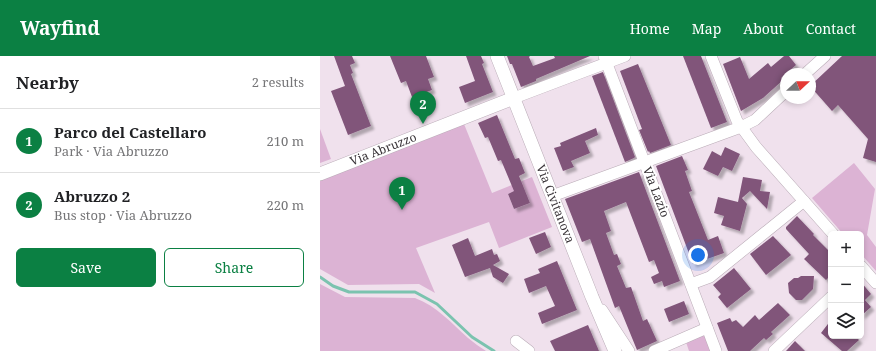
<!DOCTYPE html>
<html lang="en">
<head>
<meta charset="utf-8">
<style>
  :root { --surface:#fff; --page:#f6f6f6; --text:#202124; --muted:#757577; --line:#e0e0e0; --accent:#0b8043 }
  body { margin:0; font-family:"Noto Serif",serif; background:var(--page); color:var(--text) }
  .controls { position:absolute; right:12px; bottom:12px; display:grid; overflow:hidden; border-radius:6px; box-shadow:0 2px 6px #0003 }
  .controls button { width:36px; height:36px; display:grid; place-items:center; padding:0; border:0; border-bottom:1px solid var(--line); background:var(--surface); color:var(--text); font:20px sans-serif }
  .compass { position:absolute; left:460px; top:12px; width:36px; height:36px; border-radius:50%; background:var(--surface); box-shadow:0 2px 6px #0003; rotate:68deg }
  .you { position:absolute; left:378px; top:199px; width:14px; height:14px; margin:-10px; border:3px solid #fff; border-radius:50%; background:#1a73e8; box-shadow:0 0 0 6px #1a73e833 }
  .badge { display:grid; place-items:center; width:26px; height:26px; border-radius:50%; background:var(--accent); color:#fff; font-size:13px; font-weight:700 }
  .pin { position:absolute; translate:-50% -33px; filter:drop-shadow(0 1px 2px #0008) }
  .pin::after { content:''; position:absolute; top:21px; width:14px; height:12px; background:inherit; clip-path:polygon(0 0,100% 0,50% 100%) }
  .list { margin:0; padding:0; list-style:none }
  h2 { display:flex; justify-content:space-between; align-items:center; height:52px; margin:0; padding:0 16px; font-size:17px }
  h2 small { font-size:13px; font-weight:400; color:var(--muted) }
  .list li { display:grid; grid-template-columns:26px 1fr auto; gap:12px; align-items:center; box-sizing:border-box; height:64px; padding:0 16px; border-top:1px solid var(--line) }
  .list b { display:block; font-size:15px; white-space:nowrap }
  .list p { margin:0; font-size:13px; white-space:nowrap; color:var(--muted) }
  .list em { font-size:13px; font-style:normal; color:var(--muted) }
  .actions { display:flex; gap:8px; padding:12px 16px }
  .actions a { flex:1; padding:9px 0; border:1px solid var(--accent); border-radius:6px; text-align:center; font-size:14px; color:var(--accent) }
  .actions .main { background:var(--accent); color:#fff }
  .icon { flex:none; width:22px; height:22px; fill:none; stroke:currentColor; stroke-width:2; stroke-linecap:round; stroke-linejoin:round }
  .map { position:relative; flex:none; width:556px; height:295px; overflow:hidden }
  header { display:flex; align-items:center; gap:24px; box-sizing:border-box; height:56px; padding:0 20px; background:var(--accent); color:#fff }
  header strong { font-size:19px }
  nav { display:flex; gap:22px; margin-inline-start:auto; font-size:14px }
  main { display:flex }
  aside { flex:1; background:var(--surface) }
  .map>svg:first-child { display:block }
  .green { fill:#dcb3d4; fill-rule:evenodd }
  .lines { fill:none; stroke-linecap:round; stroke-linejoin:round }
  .stream { stroke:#7bc3af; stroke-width:3 }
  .building { fill:#81557a; filter:url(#shadow) }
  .minor-casing { stroke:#baacb7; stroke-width:12 }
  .tertiary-casing { stroke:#baacb7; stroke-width:14 }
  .minor { stroke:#fff; stroke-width:11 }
  .tertiary { stroke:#fff; stroke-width:13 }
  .labels { text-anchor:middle; stroke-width:4; stroke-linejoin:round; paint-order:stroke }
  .street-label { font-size:12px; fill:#3b363a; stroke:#fff }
</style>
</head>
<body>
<header>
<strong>Wayfind</strong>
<nav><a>Home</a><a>Map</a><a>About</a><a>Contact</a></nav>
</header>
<main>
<aside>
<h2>Nearby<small>2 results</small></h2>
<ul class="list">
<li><span class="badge">1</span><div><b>Parco del Castellaro</b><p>Park · Via Abruzzo</p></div><em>210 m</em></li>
<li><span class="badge">2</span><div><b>Abruzzo 2</b><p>Bus stop · Via Abruzzo</p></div><em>220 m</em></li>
</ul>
<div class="actions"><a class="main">Save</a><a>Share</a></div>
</aside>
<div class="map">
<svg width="556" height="295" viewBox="0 0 556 295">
  <defs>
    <filter id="shadow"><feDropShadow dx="3.5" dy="3.5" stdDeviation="1" flood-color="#0004"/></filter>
  </defs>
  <rect width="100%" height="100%" fill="#f0e1ed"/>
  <!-- green -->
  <g class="green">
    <path d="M144 68 172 137 212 121 232 171 179 192 169 166 96 192 115 237 99 228 28 229 0 213V123ZM203 131 210 147 194 153 188 138Z"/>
    <polygon points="0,73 11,103 0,107"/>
    <polygon points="534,107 555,133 547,179 556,191 556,215 541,198 541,178 523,178 492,142"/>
    <path d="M0 228 25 241 95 242C117 250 131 267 148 282 154 287 160 291 166 295H0Z"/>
    <polygon points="385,277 392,295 369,295 366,286"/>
  </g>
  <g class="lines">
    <!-- stream -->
    <polyline class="stream" points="0,221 13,230 29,236 95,236 117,248 152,281 174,295"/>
  </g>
  <!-- building -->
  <g class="building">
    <polygon points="14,0 32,0 35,7 30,9 33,17 31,18 51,70 28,79 11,35 25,30"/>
    <polygon points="70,0 106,0 114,21 108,23 112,34 92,41 86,25 81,27"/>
    <polygon points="146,0 161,0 164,7 162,8 173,36 145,47 139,31 155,25"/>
    <polygon points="187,0 210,0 209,1 213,10 235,2 234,0 270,0 216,23 216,25 201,31 192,8 190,8"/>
    <polygon points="363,0 381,0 407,66 391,72"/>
    <polygon points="464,0 469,0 476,9 461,22 463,24 443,42 421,55 403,8 420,1 429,23 448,7 451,11"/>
    <polygon points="522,0 556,0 556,106 543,102 548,83 518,49 512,55 490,30"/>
    <polygon points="318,8 351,89 330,97 329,95 328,96 319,74 322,73 300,15"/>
    <polygon points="283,16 315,101 314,102 305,106 272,20"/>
    <polygon points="177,59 195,103 199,102 205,117 199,120 210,147 194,153 188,138 194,135 181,104 178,105 168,81 165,82 158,67"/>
    <polygon points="276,72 278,79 265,85 270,97 251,105 254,111 243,115 234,92 241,90 240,87"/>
    <polygon points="405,91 420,98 412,115 403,111 398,120 383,113 392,95 401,100"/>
    <polygon points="362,100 368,114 365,115 372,135 369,136 388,184 398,180 404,197 373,208 336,110"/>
    <polygon points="319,116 360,225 344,231 342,225 334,228 331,221 339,217 334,204 329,206 306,146 284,155 291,175 286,177 294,199 297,198 301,208 297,210 306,232 311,231 323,265 327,263 337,285 317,294 299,250 295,252 270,183 262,186 245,143"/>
    <polygon points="423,121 442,124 440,135 450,136 447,153 430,135 422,142 427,148 420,175 401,169 404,160 394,157 398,141 418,146"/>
    <polygon points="477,160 494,178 493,179 511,197 511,219 506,224 484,203 489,198 466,173 466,171"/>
    <polygon points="225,176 231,191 216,198 209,182"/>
    <polygon points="453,180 471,199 446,219 430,198"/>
    <polygon points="148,182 155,200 172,193 174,199 177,198 180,205 173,209 189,218 183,227 173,221 170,212 145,221 132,189"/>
    <polygon points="237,205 257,254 222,268 218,257 235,250 226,230 209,237 204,223 220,217 218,213"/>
    <polygon points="414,212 431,233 407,252 398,241 401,238 393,229"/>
    <polygon points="481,220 494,220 493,233 482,244 476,244 469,237 468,227 474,222 478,222"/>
    <polygon points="541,226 551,238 545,244 551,251 541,260"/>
    <polygon points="364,245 369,258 349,266 344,253"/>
    <polygon points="458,247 470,259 451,276 453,278 446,284 444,282 430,295 408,295 397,267 410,262 412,266 416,264 423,271 435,259 439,264"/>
    <polygon points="511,264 511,280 535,280 539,284 527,295 522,295 501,277"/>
    <polygon points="268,269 279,295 235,295 230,285"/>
    <polygon points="475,285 485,295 466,295"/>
  </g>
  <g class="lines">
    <defs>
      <g id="minor">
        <polyline points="284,0 396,295"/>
        <polyline points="391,0 417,65 436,91 513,178"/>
        <polyline points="485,18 505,0"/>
        <polyline points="194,42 305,0"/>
        <polyline points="232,140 421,71 435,64 466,35"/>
        <polyline points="541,210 556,227"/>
        <polyline points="371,228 390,221 484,145"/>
        <polyline points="282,254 309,295"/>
        <polyline points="196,285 209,295"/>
        <polyline points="334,295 387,272"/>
        <polyline points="454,295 511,241"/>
      </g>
      <g id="tertiary">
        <path id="s1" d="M177 0 272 241 295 295"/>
        <path id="s2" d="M0 118 194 42"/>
      </g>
    </defs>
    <!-- minor casing -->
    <use href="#minor" class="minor-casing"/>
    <!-- tertiary casing -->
    <use href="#tertiary" class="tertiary-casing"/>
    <!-- minor -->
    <use href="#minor" class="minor"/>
    <!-- tertiary -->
    <use href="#tertiary" class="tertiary"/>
  </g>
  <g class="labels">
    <!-- street labels -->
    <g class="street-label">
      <text dy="4" stroke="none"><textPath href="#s2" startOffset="68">Via Abruzzo</textPath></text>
      <text transform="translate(336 136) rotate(69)" y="4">Via Lazio</text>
      <text dy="4" stroke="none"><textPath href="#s1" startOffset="159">Via Civitanova</textPath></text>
    </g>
  </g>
</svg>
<div class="controls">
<button>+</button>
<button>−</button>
<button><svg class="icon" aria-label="layers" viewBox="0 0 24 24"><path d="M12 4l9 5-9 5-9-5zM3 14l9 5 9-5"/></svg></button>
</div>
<svg class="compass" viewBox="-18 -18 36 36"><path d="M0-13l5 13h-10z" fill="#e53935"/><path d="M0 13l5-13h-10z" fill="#757577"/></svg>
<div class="you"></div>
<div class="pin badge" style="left:82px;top:154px">1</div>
<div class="pin badge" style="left:103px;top:68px">2</div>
</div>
</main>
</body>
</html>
